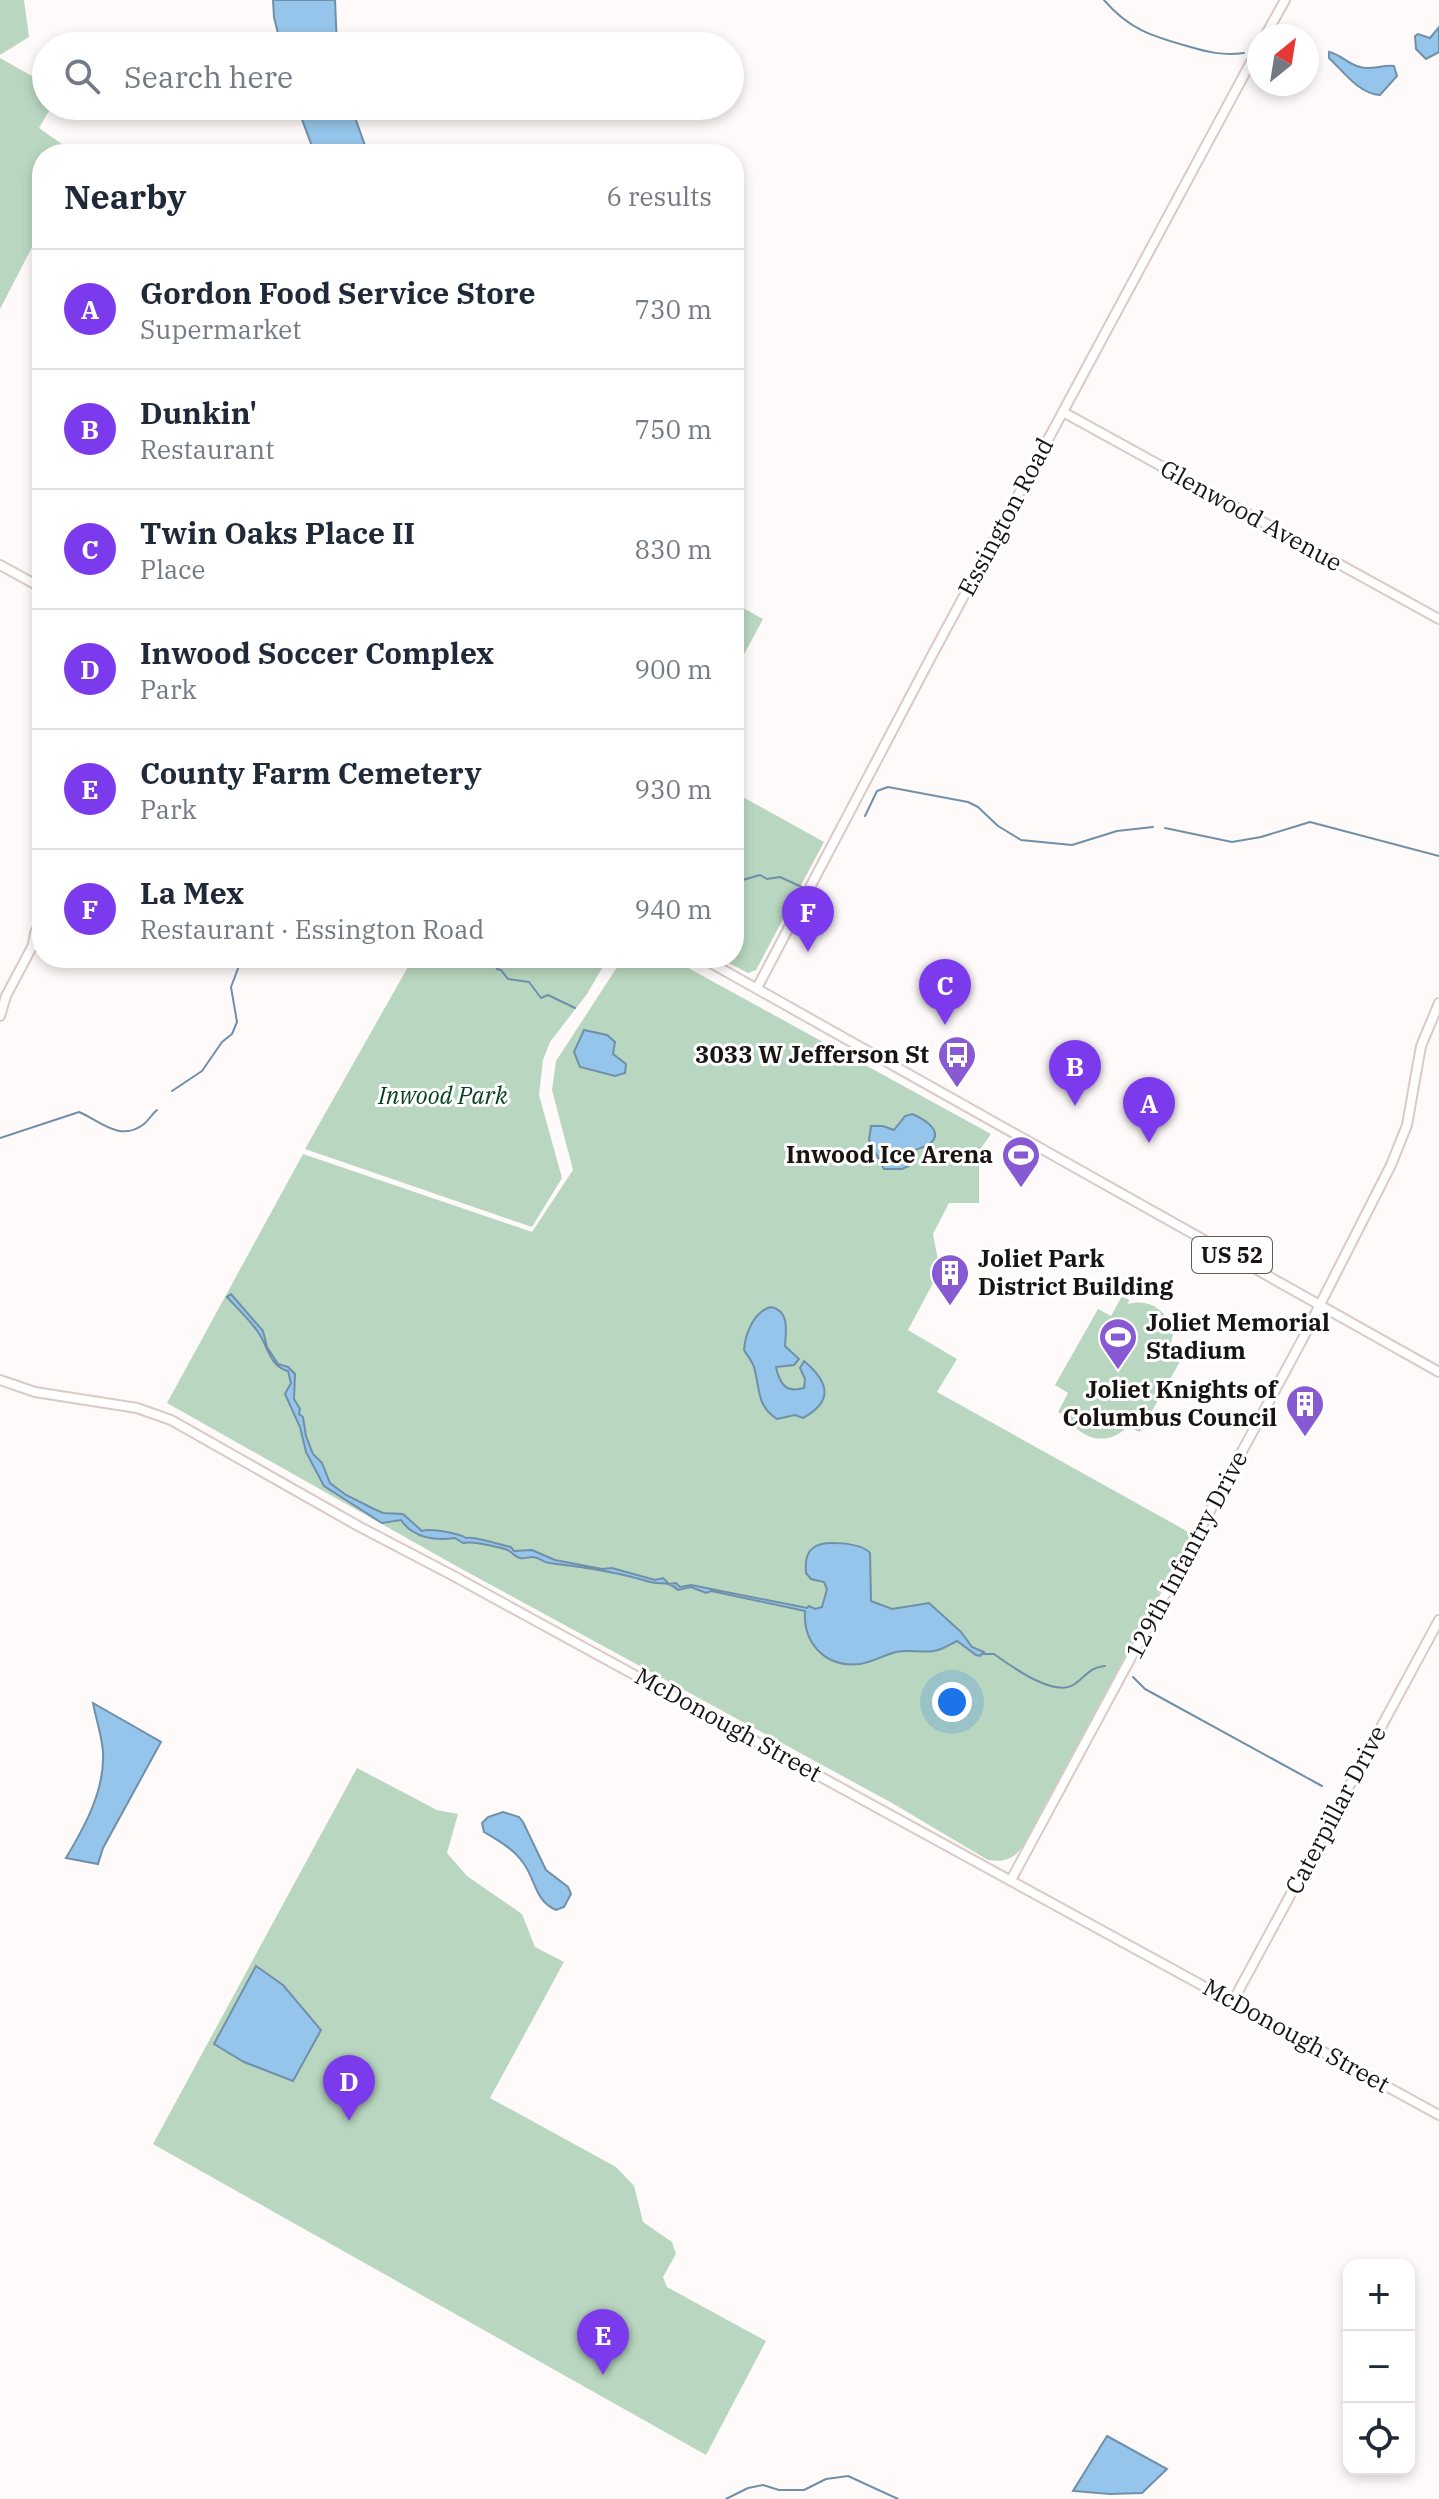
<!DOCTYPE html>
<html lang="en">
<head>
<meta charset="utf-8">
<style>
  :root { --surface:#fff; --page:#f6f6f7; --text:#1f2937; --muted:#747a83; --line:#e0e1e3; --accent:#7c3aed }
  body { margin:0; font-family:"IBM Plex Serif",serif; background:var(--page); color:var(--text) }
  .controls { position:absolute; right:24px; bottom:24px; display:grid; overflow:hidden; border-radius:16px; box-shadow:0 4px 12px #0003 }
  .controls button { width:72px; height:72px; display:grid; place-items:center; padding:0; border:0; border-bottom:2px solid var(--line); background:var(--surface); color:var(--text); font:40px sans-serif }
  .compass { position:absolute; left:1247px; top:24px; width:72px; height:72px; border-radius:50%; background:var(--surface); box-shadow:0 4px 12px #0003; rotate:30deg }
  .you { position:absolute; left:952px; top:1702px; width:28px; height:28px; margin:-20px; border:6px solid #fff; border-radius:50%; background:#1a73e8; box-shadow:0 0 0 12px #1a73e833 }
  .badge { display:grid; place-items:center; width:52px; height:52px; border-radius:50%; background:var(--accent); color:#fff; font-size:26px; font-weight:700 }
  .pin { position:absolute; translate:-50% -66px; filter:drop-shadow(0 2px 4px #0008) }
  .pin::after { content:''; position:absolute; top:42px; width:28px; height:24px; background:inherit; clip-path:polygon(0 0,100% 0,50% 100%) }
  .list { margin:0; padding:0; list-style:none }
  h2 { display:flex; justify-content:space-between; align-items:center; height:104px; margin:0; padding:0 32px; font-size:34px }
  h2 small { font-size:26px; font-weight:400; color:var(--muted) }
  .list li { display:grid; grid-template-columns:52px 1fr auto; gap:24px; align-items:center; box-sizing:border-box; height:120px; padding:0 32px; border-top:2px solid var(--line) }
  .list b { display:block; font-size:30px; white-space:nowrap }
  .list p { margin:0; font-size:26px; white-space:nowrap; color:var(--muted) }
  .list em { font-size:26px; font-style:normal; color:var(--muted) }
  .icon { flex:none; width:44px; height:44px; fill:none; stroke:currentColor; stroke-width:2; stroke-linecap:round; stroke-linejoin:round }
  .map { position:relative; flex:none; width:1439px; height:2499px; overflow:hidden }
  .search { position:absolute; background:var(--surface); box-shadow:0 4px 12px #0003; left:32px; top:32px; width:712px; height:88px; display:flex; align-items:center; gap:20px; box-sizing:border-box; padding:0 28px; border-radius:44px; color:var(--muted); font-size:30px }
  .panel { position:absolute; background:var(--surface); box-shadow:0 4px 12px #0003; left:32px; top:144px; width:712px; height:824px; border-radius:32px }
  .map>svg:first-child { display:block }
  .green { fill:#b9d7c0 }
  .water { fill:#95c5ea; stroke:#7090a9; stroke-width:2 }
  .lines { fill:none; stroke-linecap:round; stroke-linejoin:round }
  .stream { stroke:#7090a9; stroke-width:2 }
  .secondary-casing { stroke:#dacac4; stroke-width:12 }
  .primary-casing { stroke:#dacac4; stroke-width:12 }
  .secondary { stroke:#fff; stroke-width:8 }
  .primary { stroke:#fff; stroke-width:8 }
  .labels { text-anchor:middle; stroke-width:6; stroke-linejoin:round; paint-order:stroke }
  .shield { fill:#fff; stroke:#5e5a58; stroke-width:2 }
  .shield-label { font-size:22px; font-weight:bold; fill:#191411 }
  .street-label { font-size:24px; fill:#191411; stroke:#fff }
  .poi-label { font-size:24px; font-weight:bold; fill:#191411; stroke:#fff; text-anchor:end }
  .park-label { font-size:24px; font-style:italic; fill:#064220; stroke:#fff }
</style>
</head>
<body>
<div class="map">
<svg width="1439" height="2499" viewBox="0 0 1439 2499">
  <rect width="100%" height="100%" fill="#fefaf9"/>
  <!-- green -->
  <g class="green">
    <polygon points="0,0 24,0 29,37 0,55"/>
    <polygon points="0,58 46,84 46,106 52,106 39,128 76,154 42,154 42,228 0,309"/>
    <polygon points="734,603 763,619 734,673"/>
    <polygon points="734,792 824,842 756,970 748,973 719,958 734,958"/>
    <polygon points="413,958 608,958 587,994 550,1042 543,1060 539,1095 562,1178 532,1227 305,1149"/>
    <path d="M623 958H670L991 1134 979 1151V1203H949L933 1234 940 1270 908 1330 957 1359 937 1392 1192 1534 1036 1824C1024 1845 1017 1865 988 1860L892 1803 458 1567 167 1403 303 1154 532 1232 573 1170 552 1090 556 1061Z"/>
    <path d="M1122 1296 1129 1300 1128 1304C1150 1298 1165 1310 1174 1330L1169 1351 1182 1358 1140 1432 1128 1426C1108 1448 1077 1440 1067 1413L1064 1416 1058 1412 1068 1393 1055 1385 1098 1309 1111 1316Z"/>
    <polygon points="357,1768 437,1810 458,1814 447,1853 467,1876 522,1914 535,1947 564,1962 490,2098 616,2167 634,2186 643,2222 672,2242 676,2254 663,2277 667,2287 766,2341 706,2455 153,2144"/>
  </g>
  <!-- water -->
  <g class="water">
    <polygon points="273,0 335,0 337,46 281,46 274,17"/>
    <polygon points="1439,27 1439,52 1426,59 1416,49 1415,36 1418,34 1430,38"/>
    <path d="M1329 52C1340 54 1348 64 1360 67 1371 71 1383 64 1394 66L1397 76 1380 95C1359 94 1343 71 1329 58Z"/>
    <polygon points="297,106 351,106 368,154 317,154 313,149"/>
    <polygon points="584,1030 607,1035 615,1042 613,1054 626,1064 625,1073 615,1076 580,1067 574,1052"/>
    <path d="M912 1114C922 1118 944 1130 931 1143 927 1147 918 1148 913 1151L909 1166 902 1169H884L869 1140 871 1126H883L894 1130 905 1116Z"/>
    <path d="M231 1294 263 1331 267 1347 278 1364 288 1367 295 1374 294 1399 300 1409 299 1414 303 1417 306 1436 313 1454 322 1463 330 1483 346 1495 372 1508 383 1513 403 1514 422 1531C429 1528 459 1533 466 1538 475 1536 500 1545 511 1547L514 1551 532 1550 555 1560 602 1569 612 1568 655 1580 663 1578 669 1584 676 1583 680 1587 691 1585 807 1608 809 1606 815 1609 822 1607 827 1589 824 1582 811 1579 806 1573C805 1564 805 1554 813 1548 823 1539 862 1543 870 1553L871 1601 892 1609 929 1603 961 1632 972 1647 984 1652 980 1656 976 1655 957 1641C950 1644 943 1650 934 1651 922 1653 909 1649 896 1652 884 1655 873 1662 860 1664 825 1668 803 1643 805 1611L711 1591 706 1593 691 1587 678 1590C668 1580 661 1585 650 1582 618 1572 584 1567 549 1563 542 1562 540 1557 532 1557 528 1557 524 1559 520 1558 514 1557 512 1551 505 1549 493 1546 475 1541 463 1543L455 1538C435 1541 413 1538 401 1520L382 1523 324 1486 306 1452 300 1427 285 1394 291 1383 288 1371C269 1366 268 1346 258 1332 249 1319 237 1308 227 1297Z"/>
    <path d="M771 1307C790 1311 786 1331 785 1346L799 1359 794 1365 776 1367C780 1385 786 1393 804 1388L805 1379 800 1368 804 1361C829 1382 834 1401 803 1418L795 1415 777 1419C756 1406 760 1387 754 1367 752 1361 747 1355 744 1350 745 1334 754 1311 771 1307Z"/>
    <path d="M93 1703 161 1742 103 1848 98 1864 66 1858C85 1826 105 1790 103 1752 102 1736 96 1719 93 1703Z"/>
    <path d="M503 1812 519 1817 523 1822 546 1870 568 1887 571 1894 564 1907 556 1910C535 1901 536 1881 524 1864 514 1849 499 1841 484 1832L482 1823 488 1817Z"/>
    <polygon points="256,1966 283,1985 321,2030 293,2081 244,2062 214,2044"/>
    <polygon points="1107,2436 1167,2469 1142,2493 1110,2494 1073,2491"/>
  </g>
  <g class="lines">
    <!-- stream -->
    <g class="stream">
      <path d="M1104 0C1129 29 1151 36 1187 46 1207 52 1223 56 1244 53"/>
      <polyline points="865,816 877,791 888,787 968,802 978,807 998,826 1021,840 1072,845 1117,831 1153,827"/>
      <polyline points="1165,828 1232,842 1261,837 1310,822 1439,856"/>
      <polyline points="734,877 743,880 760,875 767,879 780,877 804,888"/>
      <polyline points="491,958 495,960 497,969 501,970 508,979 529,982 541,998 548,995 575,1008"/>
      <polyline points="172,1091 202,1071 222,1042 232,1034 237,1022 231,987 242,958"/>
      <path d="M0 1138 79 1112C99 1120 120 1143 144 1124 149 1120 152 1114 157 1110"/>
      <path d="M983 1654H994C1011 1666 1053 1697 1073 1685 1085 1678 1089 1667 1105 1666"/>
      <polyline points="1133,1677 1145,1689 1322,1786"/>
      <polyline points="726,2499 748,2488 763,2485 779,2490 804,2490 826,2479 848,2476 898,2499"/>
    </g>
    <defs>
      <g id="secondary">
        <polyline points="1265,36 1285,0"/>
        <polyline points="1063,412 1439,619"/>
        <polyline points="33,945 35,933 42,919"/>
        <polyline points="757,988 930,659 1259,47"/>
        <polyline points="0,1016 6,996 33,945 42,937"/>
        <polyline points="0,1380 35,1392 137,1408 171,1420 360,1527 450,1574 1439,2115"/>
        <polyline points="1011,1880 1301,1342 1391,1165 1407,1125 1421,1046 1439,1003"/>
        <polyline points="1233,2001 1439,1620"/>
      </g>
      <g id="primary">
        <polyline points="0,565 42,588"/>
        <polyline points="702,958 1439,1372"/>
      </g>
    </defs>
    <!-- secondary casing -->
    <use href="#secondary" class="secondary-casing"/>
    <!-- primary casing -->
    <use href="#primary" class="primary-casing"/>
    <!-- secondary -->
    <use href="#secondary" class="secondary"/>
    <!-- primary -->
    <use href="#primary" class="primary"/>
  </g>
  <!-- icons -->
  <defs>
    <symbol id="bus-pin" viewBox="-11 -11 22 30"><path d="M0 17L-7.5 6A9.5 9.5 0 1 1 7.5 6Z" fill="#8759d2" stroke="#fff"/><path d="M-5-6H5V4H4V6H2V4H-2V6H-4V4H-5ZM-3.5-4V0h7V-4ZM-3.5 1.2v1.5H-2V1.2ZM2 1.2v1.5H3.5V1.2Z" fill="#fff"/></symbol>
    <symbol id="stadium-pin" viewBox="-11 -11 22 30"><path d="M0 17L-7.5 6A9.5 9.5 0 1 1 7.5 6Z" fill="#8759d2" stroke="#fff"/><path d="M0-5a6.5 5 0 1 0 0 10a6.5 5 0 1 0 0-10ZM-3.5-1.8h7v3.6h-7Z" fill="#fff"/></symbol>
    <symbol id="building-pin" viewBox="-11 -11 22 30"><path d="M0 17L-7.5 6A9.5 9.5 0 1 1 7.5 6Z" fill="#8759d2" stroke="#fff"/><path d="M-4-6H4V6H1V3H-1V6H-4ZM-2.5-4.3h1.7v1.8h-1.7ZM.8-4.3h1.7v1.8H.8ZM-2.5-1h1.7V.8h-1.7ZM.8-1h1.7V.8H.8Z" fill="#fff"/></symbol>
  </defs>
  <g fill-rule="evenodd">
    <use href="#bus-pin" x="935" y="1033" width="44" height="60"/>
    <use href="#stadium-pin" x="999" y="1133" width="44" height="60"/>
    <use href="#building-pin" x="928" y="1251" width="44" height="60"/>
    <use href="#stadium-pin" x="1096" y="1315" width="44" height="60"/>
    <use href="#building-pin" x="1283" y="1382" width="44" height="60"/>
  </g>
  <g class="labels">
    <!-- shield labels -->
    <rect class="shield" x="1192" y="1237" width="80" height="36" rx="6"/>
    <g class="shield-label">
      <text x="1232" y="1263">US 52</text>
    </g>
    <!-- street labels -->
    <g class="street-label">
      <text transform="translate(1251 516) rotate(29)" y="8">Glenwood Avenue</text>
      <text transform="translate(1006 517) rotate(-62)" y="8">Essington Road</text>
      <text transform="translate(1187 1555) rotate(-62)" y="8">129th Infantry Drive</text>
      <text transform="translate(728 1725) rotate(29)" y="8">McDonough Street</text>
      <text transform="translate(1336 1810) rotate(-62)" y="8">Caterpillar Drive</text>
      <text transform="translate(1296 2036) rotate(29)" y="8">McDonough Street</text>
    </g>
    <!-- poi labels -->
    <g class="poi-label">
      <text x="929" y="1063">3033 W Jefferson St</text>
      <text x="993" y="1163">Inwood Ice Arena</text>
      <text x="978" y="1267" text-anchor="start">Joliet Park<tspan x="978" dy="28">District Building</tspan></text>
      <text x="1146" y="1331" text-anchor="start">Joliet Memorial<tspan x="1146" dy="28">Stadium</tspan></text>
      <text x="1277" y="1398">Joliet Knights of<tspan x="1277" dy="28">Columbus Council</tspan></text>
    </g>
    <!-- park labels -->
    <g class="park-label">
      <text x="443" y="1104">Inwood Park</text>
    </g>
  </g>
</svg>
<div class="controls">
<button>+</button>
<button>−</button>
<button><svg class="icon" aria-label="locate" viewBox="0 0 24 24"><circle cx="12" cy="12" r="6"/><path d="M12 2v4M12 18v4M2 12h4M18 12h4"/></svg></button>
</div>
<svg class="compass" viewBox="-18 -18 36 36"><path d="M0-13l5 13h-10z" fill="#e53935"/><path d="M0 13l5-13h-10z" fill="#747a83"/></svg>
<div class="you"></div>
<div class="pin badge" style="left:1149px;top:1143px">A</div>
<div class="pin badge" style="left:1075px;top:1106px">B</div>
<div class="pin badge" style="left:945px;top:1025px">C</div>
<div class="pin badge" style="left:349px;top:2121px">D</div>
<div class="pin badge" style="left:603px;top:2375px">E</div>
<div class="pin badge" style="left:808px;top:952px">F</div>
<div class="search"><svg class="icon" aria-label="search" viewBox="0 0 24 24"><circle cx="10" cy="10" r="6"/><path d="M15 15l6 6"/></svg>Search here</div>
<section class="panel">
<h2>Nearby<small>6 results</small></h2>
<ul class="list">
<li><span class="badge">A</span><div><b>Gordon Food Service Store</b><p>Supermarket</p></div><em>730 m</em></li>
<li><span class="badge">B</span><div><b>Dunkin'</b><p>Restaurant</p></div><em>750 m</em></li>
<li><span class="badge">C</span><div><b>Twin Oaks Place II</b><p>Place</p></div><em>830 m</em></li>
<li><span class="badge">D</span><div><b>Inwood Soccer Complex</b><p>Park</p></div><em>900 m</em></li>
<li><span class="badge">E</span><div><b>County Farm Cemetery</b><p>Park</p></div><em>930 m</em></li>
<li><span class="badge">F</span><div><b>La Mex</b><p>Restaurant · Essington Road</p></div><em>940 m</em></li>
</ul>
</section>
</div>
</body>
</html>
